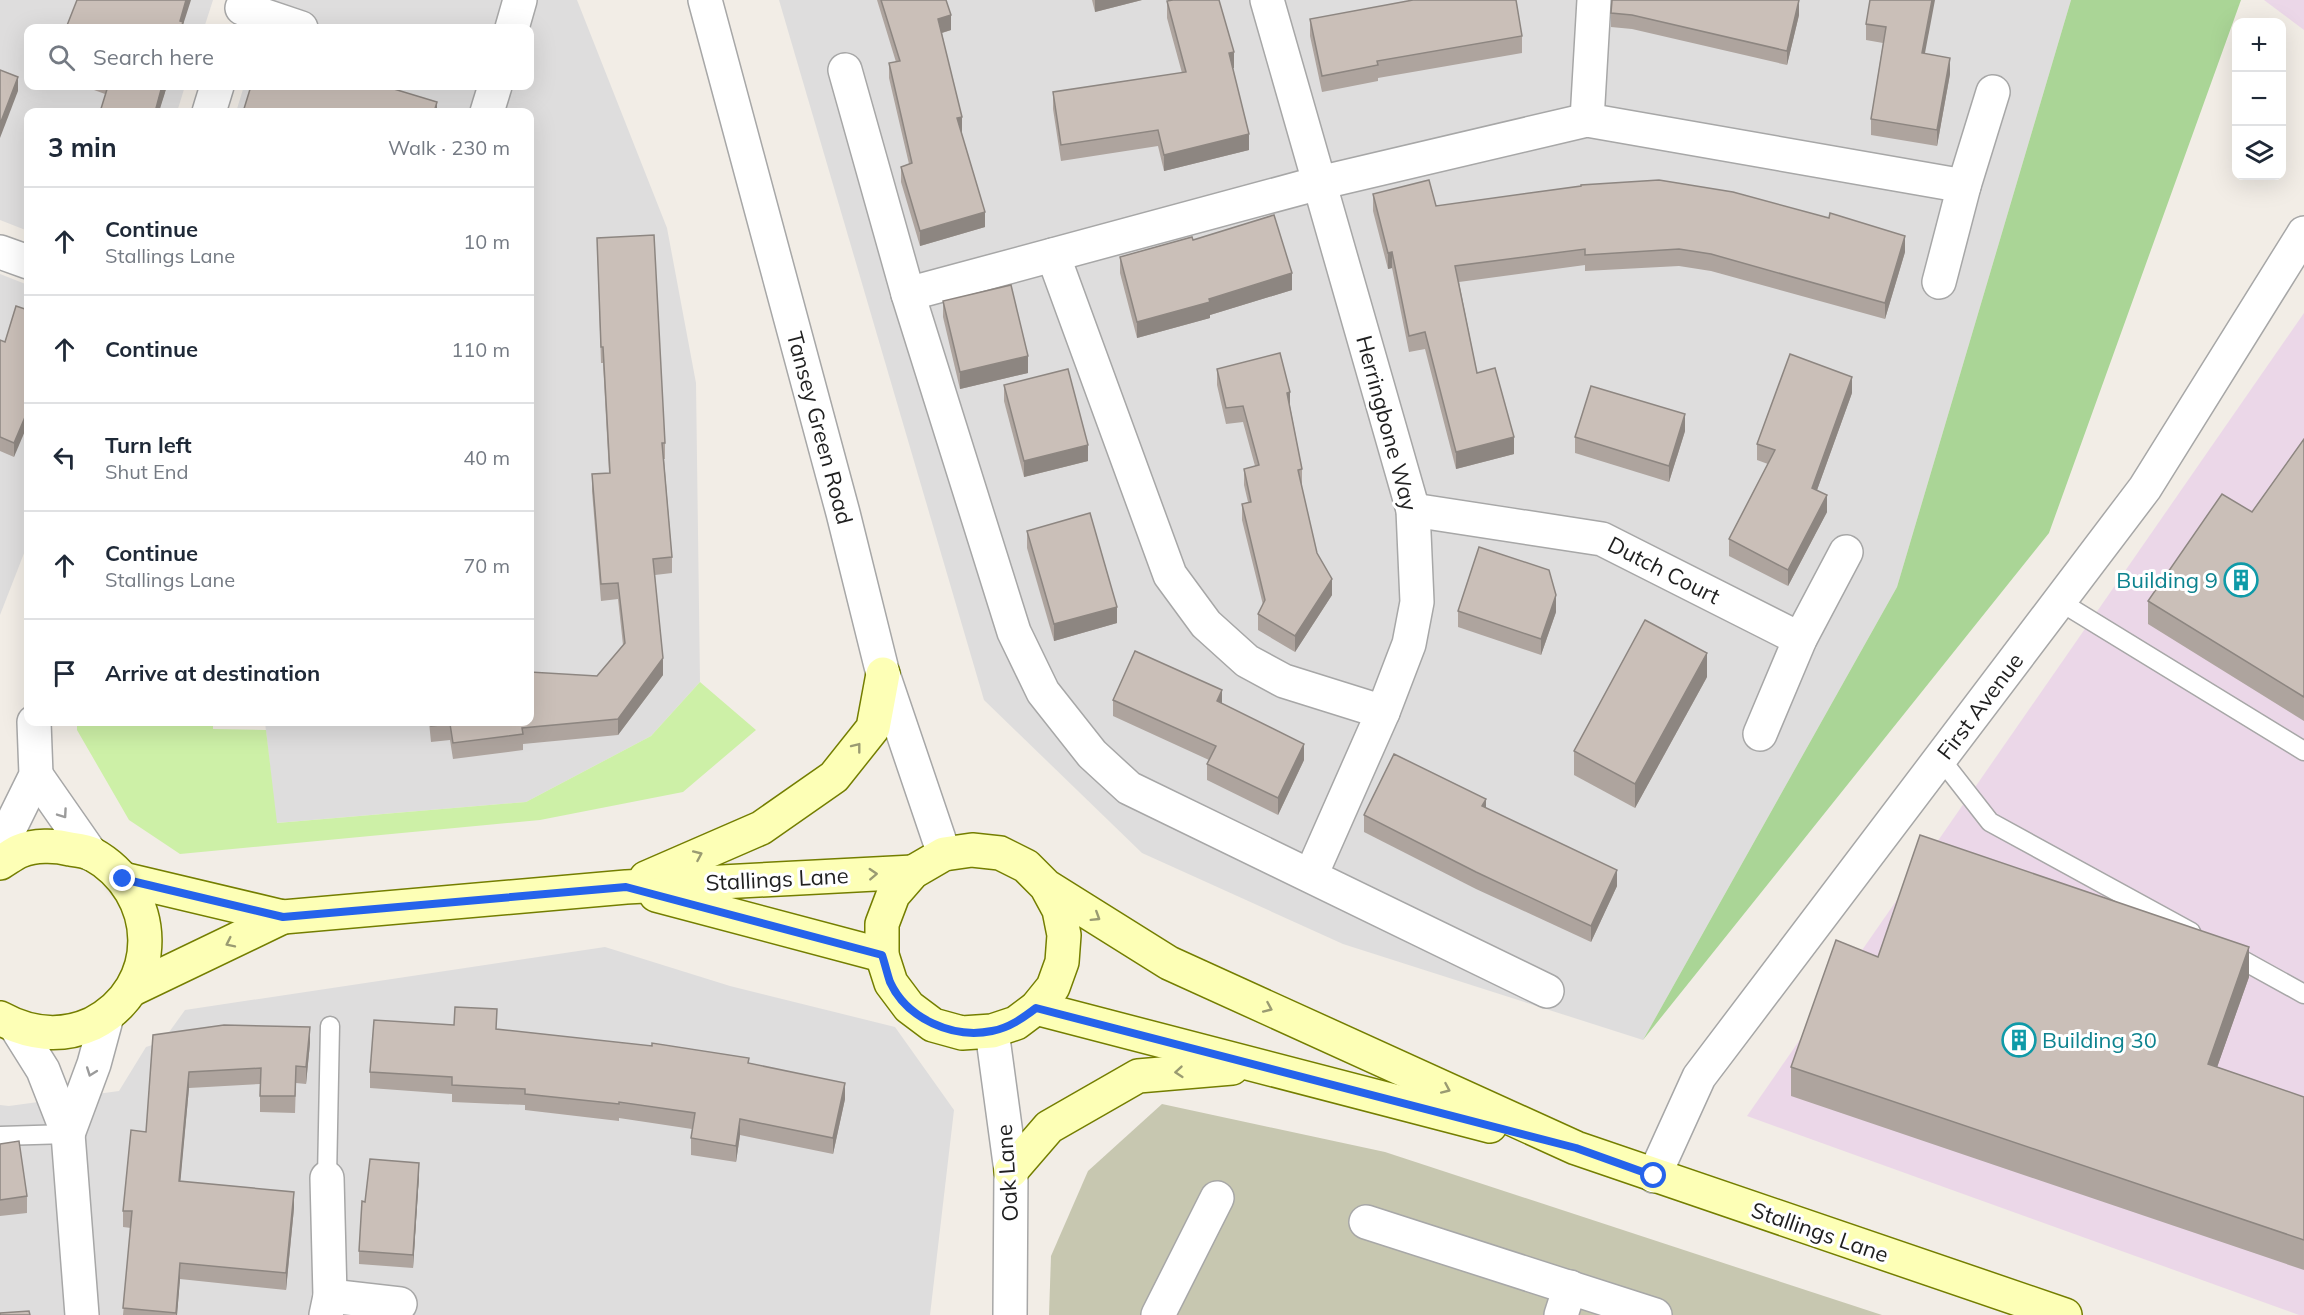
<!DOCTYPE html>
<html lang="en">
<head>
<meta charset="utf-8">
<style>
  :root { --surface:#fff; --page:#f2f2f3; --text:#1f2937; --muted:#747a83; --line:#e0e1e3 }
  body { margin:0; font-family:Mulish,sans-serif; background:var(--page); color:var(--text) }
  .controls { position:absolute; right:18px; top:18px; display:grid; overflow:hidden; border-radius:12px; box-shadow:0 6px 24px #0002 }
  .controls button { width:54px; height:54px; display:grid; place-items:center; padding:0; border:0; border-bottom:2px solid var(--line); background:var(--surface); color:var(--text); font:30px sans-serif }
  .stop { position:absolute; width:18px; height:18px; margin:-14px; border:4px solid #2563eb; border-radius:50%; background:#fff }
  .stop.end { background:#2563eb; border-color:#fff; box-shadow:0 2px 6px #0008 }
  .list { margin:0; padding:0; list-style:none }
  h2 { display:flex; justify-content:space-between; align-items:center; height:78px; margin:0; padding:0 24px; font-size:26px }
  h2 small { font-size:20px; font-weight:400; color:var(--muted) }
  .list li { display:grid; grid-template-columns:39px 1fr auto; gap:18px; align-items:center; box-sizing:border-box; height:108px; padding:0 24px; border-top:2px solid var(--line) }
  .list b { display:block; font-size:22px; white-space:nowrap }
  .list p { margin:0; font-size:20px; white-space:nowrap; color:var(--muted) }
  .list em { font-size:20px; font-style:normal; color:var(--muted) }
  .icon { flex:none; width:33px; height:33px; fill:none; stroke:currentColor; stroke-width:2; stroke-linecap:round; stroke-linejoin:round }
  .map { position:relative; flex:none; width:2304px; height:1315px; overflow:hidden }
  .search { position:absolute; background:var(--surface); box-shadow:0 6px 24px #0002; left:24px; top:24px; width:510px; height:66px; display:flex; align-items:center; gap:15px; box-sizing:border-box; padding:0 21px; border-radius:12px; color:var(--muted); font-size:22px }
  .panel { position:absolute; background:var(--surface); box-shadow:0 6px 24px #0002; left:24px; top:108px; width:510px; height:618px; border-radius:12px }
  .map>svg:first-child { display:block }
  .residential { fill:#dedddd }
  .industrial { fill:#ebd7e8 }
  .construction { fill:#c7c7b0 }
  .grass { fill:#cdf0a7 }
  .forest { fill:#aad596 }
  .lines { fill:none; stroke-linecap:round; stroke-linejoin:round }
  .service-casing { stroke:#a7a7a7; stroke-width:21 }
  .minor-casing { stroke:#a7a7a7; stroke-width:36 }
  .tertiary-casing { stroke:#a7a7a7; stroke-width:36 }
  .secondary-casing { stroke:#747e00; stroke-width:36 }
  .service { stroke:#fff; stroke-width:18 }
  .minor { stroke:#fff; stroke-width:33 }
  .tertiary { stroke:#fff; stroke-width:33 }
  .secondary { stroke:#fdffb6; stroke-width:33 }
  .wall { fill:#aea49e }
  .shaded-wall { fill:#8d8681 }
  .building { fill:#cabfb8; stroke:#8d8681; stroke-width:1.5 }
  .oneway { stroke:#9a9b72 }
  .oneway2 { stroke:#9b9b9b }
  .route { stroke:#2563eb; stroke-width:8 }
  .labels { text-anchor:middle; stroke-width:6; stroke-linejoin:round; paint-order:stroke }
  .street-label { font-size:22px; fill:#202020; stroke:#fff }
  .culture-label { font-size:22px; fill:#0d838f; stroke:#fff; text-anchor:end }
</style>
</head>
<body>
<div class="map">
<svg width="2304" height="1315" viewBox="0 0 2304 1315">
  <rect width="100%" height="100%" fill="#f2ede6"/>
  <!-- residential -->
  <g class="residential">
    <polygon points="0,0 213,0 204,28 28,28 28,86 185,86 177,112 28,112 28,231 0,220"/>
    <polygon points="268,0 577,0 667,228 696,383 700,682 651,736 526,802 276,823 265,722 530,722 530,112 236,112 244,86 530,86 530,28 260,28"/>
    <polygon points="779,0 2071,0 1897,587 1643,1040 1343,944 1142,853 984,700"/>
    <polygon points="0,274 28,285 28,543 0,615"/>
    <polygon points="605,947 730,986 895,1027 954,1110 930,1315 0,1315 0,1105 9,1106 119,1091 146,1047 162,1042 185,1010"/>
  </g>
  <!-- industrial -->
  <g class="industrial">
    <polygon points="2264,0 2304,0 2304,30"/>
    <polygon points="2304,313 2304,1315 2299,1315 1747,1116"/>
  </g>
  <!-- construction -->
  <polygon class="construction" points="1162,1104 1385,1152 1882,1315 1049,1315 1051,1256 1088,1171"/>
  <!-- grass -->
  <polygon class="grass" points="700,682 756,730 683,792 540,820 180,854 129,820 77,730 77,722 213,722 213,729 266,730 277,823 526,802 651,736"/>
  <!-- forest -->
  <polygon class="forest" points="2071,0 2241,0 2049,533 1643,1040 1897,587"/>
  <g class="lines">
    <defs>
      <g id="service">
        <polyline points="2059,601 2304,751"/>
        <polyline points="1940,758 1990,822 2191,932"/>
        <polyline points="2228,952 2304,994"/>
        <polyline points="0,1136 68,1134"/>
        <polyline points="327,1178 330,1026"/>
      </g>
      <g id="minor">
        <polyline points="1267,0 1413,510 1417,602 1409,644 1383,712 1311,875"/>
        <polyline points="242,8 301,28"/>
        <polyline points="512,28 520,0"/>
        <polyline points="845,70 908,294 1014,632 1043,692 1092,754 1129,788 1547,991"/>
        <polyline points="209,112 217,86"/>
        <polyline points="487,112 495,86"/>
        <polyline points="1587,120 1594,0"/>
        <polyline points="0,252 28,262"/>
        <polyline points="1053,255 1170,575 1206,624 1247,661 1284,681 1383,712"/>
        <polyline points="1939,282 1964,186 1993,92"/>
        <polyline points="908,294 1319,183 1587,120 1964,186"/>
        <polyline points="1413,510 1602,539 1800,639"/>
        <polyline points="1760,734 1800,639 1846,552"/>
        <polyline points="36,775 91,854"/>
        <polyline points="0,848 36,775 34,722"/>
        <polyline points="16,1027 43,1070 68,1134 82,1315"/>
        <polyline points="992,1031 1011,1171 1010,1315"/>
        <polyline points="68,1134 94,1064 107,1016"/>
        <polyline points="1654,1176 1699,1077 2145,488 2304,233"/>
        <polyline points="1366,1222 1655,1315"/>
        <polyline points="330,1296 400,1304"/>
        <polyline points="326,1315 330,1296 327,1178"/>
        <polyline points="1158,1315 1217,1198"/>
        <polyline points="1561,1315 1570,1287"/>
      </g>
      <polyline id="tertiary" points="705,0 843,513 883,674 944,854"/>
      <g id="secondary">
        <path d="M0 863C7 859 13 854 20 851 34 845 55 845 70 849 77 850 86 851 92 854 161 892 164 988 92 1024 61 1038 29 1034 0 1018"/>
        <polyline points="646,878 761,828 834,777 873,728 883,674"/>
        <polyline points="123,879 283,917 626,887 913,872"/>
        <polyline points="1046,886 1059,910 1064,935 1062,962 1053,987 1036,1008 1016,1023 992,1031 962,1033 933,1025 909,1007 891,983 882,955 882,924 893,895 913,872 944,854 972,850 1000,853 1026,866 1046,886 1169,963 1576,1148 2065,1315"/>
        <polyline points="656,895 882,955"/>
        <polyline points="131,990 283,917"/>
        <polyline points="1036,1008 1490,1126"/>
        <polyline points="1011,1171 1049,1127 1138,1076 1232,1068"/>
      </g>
    </defs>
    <!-- service casing -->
    <use href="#service" class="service-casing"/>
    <!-- minor casing -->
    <use href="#minor" class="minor-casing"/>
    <!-- tertiary casing -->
    <use href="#tertiary" class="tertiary-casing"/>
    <!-- secondary casing -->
    <use href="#secondary" class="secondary-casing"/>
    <!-- service -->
    <use href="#service" class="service"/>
    <!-- minor -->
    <use href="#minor" class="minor"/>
    <!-- tertiary -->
    <use href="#tertiary" class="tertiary"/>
    <!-- secondary -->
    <use href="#secondary" class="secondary"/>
  </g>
  <!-- wall -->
  <g class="wall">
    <polygon points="877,0 946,0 951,30 942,33 962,132 961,132 985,227 920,246 901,182 901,167 909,164 889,78 889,63 896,62"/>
    <polygon points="1092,0 1142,0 1095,12"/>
    <polygon points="1870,0 1925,54 1950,74 1937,146 1871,135 1871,119 1883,43 1866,40 1866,24"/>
    <polygon points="1167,1 1234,68 1233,68 1249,150 1164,171 1158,146 1061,161 1053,109 1053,92 1182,73 1167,18"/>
    <polygon points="1611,13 1799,15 1787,65 1632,29 1611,27"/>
    <polygon points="1310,19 1522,36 1522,53 1378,78 1378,81 1322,92 1310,36"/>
    <polygon points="83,86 167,86 161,104 105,94"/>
    <polygon points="1373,194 1436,206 1905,252 1885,319 1711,271 1679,266 1585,271 1585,265 1459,282 1477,373 1514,454 1456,469 1425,349 1409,352 1392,268 1388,269 1373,211"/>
    <polygon points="597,238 665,443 665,459 664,459 672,557 672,573 655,575 663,675 618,735 523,744 523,750 453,759 450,740 431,742 429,722 530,722 597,676 623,645 618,599 601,601 592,491 592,474 609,473 603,363 601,363"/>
    <polygon points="1193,240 1292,290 1210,315 1210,318 1137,338 1120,273 1120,257"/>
    <polygon points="943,301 1028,373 960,389 943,317"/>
    <polygon points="16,306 14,457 0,451 0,340 5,342"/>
    <polygon points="1217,369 1290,406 1302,469 1302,485 1301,485 1317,553 1332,595 1295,652 1258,630 1258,614 1263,605 1242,520 1242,504 1248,502 1244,485 1244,469 1255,466 1243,422 1226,424 1217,385"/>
    <polygon points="1004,385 1088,461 1024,477 1004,401"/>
    <polygon points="1852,393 1817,490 1827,512 1788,586 1729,556 1729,539 1768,464 1757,460 1757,444"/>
    <polygon points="1685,431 1669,482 1575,453 1575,437"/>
    <polygon points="2304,439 2304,721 2148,624 2148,601 2252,512"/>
    <polygon points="1027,531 1117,623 1054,641 1027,548"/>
    <polygon points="1458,611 1556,612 1541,655 1458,627"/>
    <polygon points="1707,677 1635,808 1574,775 1574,751"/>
    <polygon points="1113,700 1222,704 1304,760 1278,815 1207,780 1207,764 1209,760 1113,716"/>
    <polygon points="1486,808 1617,886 1591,942 1476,889 1364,832 1364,815"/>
    <polygon points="1878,957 2249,977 2217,1067 2304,1097 2304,1270 1791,1096 1791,1067"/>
    <polygon points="497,1029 749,1063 845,1099 833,1154 740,1135 736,1162 691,1155 691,1138 692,1129 619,1118 619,1121 525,1110 525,1105 452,1102 452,1094 370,1088 370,1072"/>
    <polygon points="153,1035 310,1043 306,1084 296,1083 295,1113 260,1112 260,1084 189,1088 180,1181 294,1208 286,1290 180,1279 177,1315 123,1315 131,1228 123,1227 123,1211 146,1132"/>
    <polygon points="0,1144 27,1196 27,1213 0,1216"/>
    <polygon points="419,1176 413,1268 359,1264 359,1251 365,1202"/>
  </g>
  <!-- shaded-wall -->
  <g class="shaded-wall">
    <polygon points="186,0 191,0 183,25 183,28 180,28 180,21"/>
    <polygon points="1095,0 1142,0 1095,12"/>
    <polygon points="1799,0 1799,15 1787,65 1787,51"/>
    <polygon points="1932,0 1935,0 1922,69 1922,53"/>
    <polygon points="951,15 951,30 938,34 938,19"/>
    <polygon points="1234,52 1234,68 1229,69 1229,53"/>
    <polygon points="1950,58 1950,74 1937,146 1937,130"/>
    <polygon points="18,77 18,91 0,138 0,124"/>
    <polygon points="162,86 167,86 159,112 155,112"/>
    <polygon points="437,102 437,112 434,112"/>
    <polygon points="962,117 962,132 957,133 957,118"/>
    <polygon points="1249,134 1249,150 1164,171 1164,155"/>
    <polygon points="985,212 985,227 920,246 920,231"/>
    <polygon points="1905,236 1905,252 1885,319 1885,303"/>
    <polygon points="1392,252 1392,268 1388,269 1388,253"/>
    <polygon points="1292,273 1292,290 1210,315 1210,318 1137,338 1137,322"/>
    <polygon points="1028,356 1028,373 960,389 960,372"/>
    <polygon points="1852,377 1852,393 1812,504 1812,488"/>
    <polygon points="1290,392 1290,408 1287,393"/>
    <polygon points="28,410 28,424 14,457 14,443"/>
    <polygon points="1685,414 1685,431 1669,482 1669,466"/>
    <polygon points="1514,437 1514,454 1456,469 1456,452"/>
    <polygon points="1088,445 1088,461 1024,477 1024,461"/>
    <polygon points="1827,495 1827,512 1788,586 1788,570"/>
    <polygon points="1332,579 1332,595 1295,652 1295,636"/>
    <polygon points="1556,595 1556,612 1541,655 1541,639"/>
    <polygon points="1117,607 1117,623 1054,641 1054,624"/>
    <polygon points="1707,653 1707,677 1635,808 1635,784"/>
    <polygon points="663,658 663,675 618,735 618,719"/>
    <polygon points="1222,690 1222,707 1217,701"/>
    <polygon points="1304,744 1304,760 1278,815 1278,798"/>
    <polygon points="1486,799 1486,815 1482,806"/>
    <polygon points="1617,870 1617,886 1591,942 1591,926"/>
    <polygon points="2249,947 2249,977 2208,1093 2208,1064"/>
    <polygon points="310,1027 310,1043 306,1084 306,1067"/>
    <polygon points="189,1072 189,1088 179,1197 179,1181"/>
    <polygon points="845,1083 845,1099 833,1154 833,1138"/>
    <polygon points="740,1119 740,1135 736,1162 736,1146"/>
    <polygon points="419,1163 419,1176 413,1268 413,1255"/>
    <polygon points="294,1192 294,1208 286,1290 286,1273"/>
    <polygon points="180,1263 180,1279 177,1315 176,1315"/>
  </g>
  <!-- building -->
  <g class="building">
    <polygon points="77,0 186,0 180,21 183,22 181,28 66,28"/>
    <polygon points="881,0 946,0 951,15 938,19 962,117 957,118 985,212 920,231 901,167 912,163 889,63 900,61"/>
    <polygon points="1173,0 1219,0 1234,52 1229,53 1249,134 1164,155 1158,130 1061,145 1053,92 1186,72 1167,1"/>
    <polygon points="1413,0 1516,0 1522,36 1377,61 1378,65 1322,76 1310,19"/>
    <polygon points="1612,0 1799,0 1787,51 1632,15 1611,13"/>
    <polygon points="1870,0 1932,0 1922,53 1950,58 1937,130 1871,119 1886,27 1866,24"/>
    <polygon points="0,70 18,77 0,124"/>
    <polygon points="108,86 162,86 155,112 100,112"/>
    <polygon points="251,86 384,86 437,102 434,112 243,112"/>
    <polygon points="1429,180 1436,206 1581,186 1581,185 1659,180 1733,192 1829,218 1830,213 1905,236 1885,303 1711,254 1679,249 1585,255 1585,249 1455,266 1477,373 1495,368 1514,437 1456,452 1425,332 1409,336 1392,252 1388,253 1373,194"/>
    <polygon points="1274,215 1292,273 1209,299 1210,302 1137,322 1120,257 1192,237 1193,240"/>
    <polygon points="654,235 665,443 662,443 672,557 653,559 663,658 618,719 522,728 523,734 453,743 450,724 431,726 431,722 530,722 530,672 597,676 625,643 618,583 601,584 592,474 610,473 603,347 601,347 597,238"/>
    <polygon points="1011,285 1028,356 960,372 943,301"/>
    <polygon points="16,306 28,310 28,410 14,443 0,437 0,340 5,342"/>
    <polygon points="1280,353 1290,392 1287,393 1302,469 1298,470 1317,553 1332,579 1295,636 1258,614 1265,600 1242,504 1251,502 1244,469 1259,465 1243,406 1226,408 1217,369"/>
    <polygon points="1790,354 1852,377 1812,488 1827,495 1788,570 1729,539 1775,450 1757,444"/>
    <polygon points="1068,369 1088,445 1024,461 1004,385"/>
    <polygon points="1591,386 1685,414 1669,466 1575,437"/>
    <polygon points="2304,439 2304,697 2148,601 2222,494 2252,512"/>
    <polygon points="1090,513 1117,607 1054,624 1027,531"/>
    <polygon points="1479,547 1549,570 1556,595 1541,639 1458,611"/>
    <polygon points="1645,620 1707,653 1635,784 1574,751"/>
    <polygon points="1135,651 1222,690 1217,701 1304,744 1278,798 1207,764 1216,746 1113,700"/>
    <polygon points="1394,754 1486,799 1482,806 1617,870 1591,926 1476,872 1364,815"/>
    <polygon points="1920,835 2249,947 2208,1064 2304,1097 2304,1240 1791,1067 1836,940 1878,957"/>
    <polygon points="455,1007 497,1009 496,1029 652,1046 652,1043 749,1058 748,1063 845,1083 833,1138 740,1119 736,1146 691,1138 695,1113 619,1102 619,1104 525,1094 525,1089 452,1085 452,1077 370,1072 374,1020 454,1025"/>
    <polygon points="224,1025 310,1027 306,1067 296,1066 295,1096 260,1096 261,1068 189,1072 179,1181 294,1192 286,1273 180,1263 176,1313 123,1308 132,1211 123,1211 131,1130 146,1132 153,1035"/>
    <polygon points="19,1141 27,1196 0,1200 0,1144"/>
    <polygon points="370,1159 419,1163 413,1255 359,1251 362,1201 365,1202"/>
    <polygon points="29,1311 30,1315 0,1315 0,1313"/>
  </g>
  <!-- one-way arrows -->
  <defs><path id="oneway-chevron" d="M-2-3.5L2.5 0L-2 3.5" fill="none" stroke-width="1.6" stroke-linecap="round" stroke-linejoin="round" transform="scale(1.5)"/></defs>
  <g class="oneway">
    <use href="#oneway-chevron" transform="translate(857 747) rotate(-52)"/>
    <use href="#oneway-chevron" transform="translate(698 855) rotate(-24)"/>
    <use href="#oneway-chevron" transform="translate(873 874) rotate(-3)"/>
    <use href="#oneway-chevron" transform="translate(1096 917) rotate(32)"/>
    <use href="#oneway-chevron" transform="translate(230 943) rotate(154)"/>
    <use href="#oneway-chevron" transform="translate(1268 1008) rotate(24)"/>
    <use href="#oneway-chevron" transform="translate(1179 1072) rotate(175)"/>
    <use href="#oneway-chevron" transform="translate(1446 1089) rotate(24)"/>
  </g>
  <g class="oneway2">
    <use href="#oneway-chevron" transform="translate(63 814) rotate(55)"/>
    <use href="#oneway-chevron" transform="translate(91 1072) rotate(110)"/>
  </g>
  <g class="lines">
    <!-- route -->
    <path class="route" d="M123 879 283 917 626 887 882 955C885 964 887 973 890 982 907 1019 953 1039 992 1031 1009 1028 1023 1018 1036 1008L1576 1148 1654 1176"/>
  </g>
  <!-- icons -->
  <defs>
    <symbol id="building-ring" viewBox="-11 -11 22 22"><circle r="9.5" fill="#fff" stroke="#0f9aa8" stroke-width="1.5"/><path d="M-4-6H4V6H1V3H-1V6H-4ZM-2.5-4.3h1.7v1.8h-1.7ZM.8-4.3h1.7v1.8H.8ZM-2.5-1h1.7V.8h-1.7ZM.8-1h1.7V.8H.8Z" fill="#0f9aa8"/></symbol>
  </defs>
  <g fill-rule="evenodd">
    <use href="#building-ring" x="2222" y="561" width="38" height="38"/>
    <use href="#building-ring" x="2000" y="1021" width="38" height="38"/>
  </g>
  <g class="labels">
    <!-- street labels -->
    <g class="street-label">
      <text transform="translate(1387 423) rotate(75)" y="8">Herringbone Way</text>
      <text transform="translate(820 428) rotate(75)" y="8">Tansey Green Road</text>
      <text transform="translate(1664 570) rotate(27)" y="8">Dutch Court</text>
      <text transform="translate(1980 706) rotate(-53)" y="8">First Avenue</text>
      <text transform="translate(777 879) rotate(-3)" y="8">Stallings Lane</text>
      <text transform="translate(1007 1173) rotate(-94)" y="8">Oak Lane</text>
      <text transform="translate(1820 1232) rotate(19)" y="8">Stallings Lane</text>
    </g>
    <!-- culture labels -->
    <g class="culture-label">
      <text x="2218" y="588">Building 9</text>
      <text x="2042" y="1048" text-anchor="start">Building 30</text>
    </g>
  </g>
</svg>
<div class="controls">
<button>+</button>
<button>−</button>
<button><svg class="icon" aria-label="layers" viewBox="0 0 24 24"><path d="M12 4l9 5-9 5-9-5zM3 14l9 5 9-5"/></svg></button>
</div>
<div class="stop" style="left:1654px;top:1176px"></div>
<div class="stop end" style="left:123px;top:879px"></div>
<div class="search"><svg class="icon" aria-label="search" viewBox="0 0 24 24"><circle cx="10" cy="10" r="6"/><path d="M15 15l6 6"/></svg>Search here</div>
<section class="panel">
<h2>3 min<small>Walk · 230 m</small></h2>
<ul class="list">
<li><svg class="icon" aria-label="ahead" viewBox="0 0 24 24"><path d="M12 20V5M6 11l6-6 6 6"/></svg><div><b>Continue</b><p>Stallings Lane</p></div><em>10 m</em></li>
<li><svg class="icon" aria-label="ahead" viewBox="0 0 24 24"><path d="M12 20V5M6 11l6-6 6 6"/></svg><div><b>Continue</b></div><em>110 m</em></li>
<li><svg class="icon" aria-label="left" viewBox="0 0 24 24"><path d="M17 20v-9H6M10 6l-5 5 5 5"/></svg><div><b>Turn left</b><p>Shut End</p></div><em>40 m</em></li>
<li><svg class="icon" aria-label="ahead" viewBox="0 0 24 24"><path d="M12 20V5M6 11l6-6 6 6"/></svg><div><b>Continue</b><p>Stallings Lane</p></div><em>70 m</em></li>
<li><svg class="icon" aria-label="arrive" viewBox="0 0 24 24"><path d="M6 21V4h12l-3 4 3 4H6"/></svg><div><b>Arrive at destination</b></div></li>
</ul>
</section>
</div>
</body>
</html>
